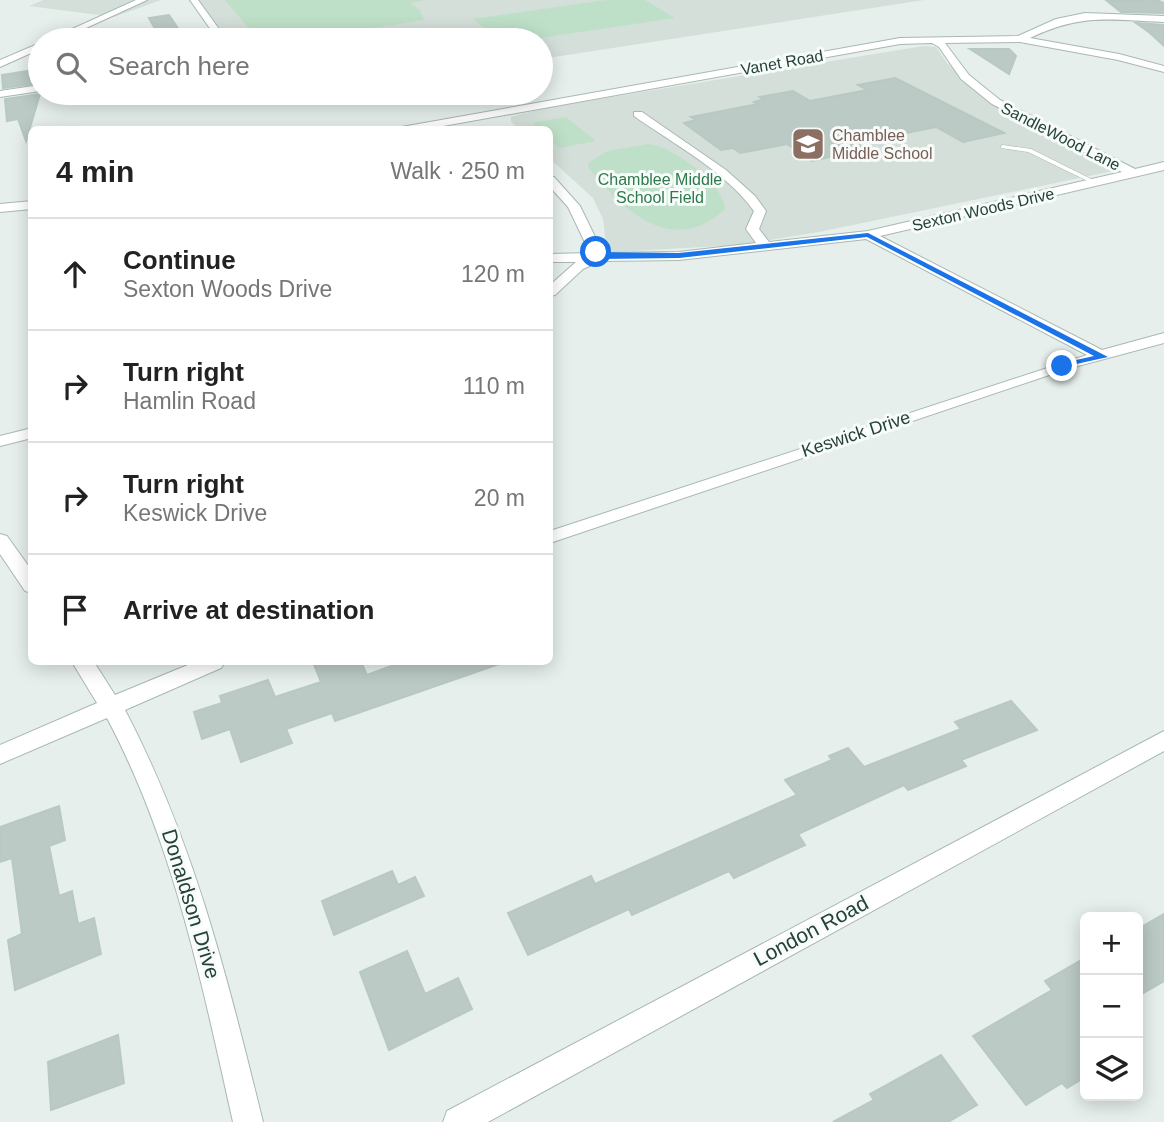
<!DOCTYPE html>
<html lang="en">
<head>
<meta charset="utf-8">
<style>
  :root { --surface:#fff; --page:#f2f2f2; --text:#222; --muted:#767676; --line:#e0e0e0 }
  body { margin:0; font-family:Arial,sans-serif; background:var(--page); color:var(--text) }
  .controls { position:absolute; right:21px; bottom:21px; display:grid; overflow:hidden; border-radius:10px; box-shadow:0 4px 18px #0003 }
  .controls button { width:63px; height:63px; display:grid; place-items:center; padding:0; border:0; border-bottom:2px solid var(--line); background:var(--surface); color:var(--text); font:35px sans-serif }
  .stop { position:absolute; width:21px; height:21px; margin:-16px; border:5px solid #1a73e8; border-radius:50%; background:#fff }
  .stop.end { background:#1a73e8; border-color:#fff; box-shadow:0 2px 7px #0008 }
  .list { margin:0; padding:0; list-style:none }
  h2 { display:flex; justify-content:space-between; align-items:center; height:91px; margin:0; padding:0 28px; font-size:30px }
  h2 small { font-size:23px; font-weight:400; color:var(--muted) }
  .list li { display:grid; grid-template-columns:46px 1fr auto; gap:21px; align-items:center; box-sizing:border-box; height:112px; padding:0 28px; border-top:2px solid var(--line) }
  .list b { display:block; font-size:26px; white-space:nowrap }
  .list p { margin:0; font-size:23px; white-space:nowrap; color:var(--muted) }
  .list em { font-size:23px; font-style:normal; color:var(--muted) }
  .icon { flex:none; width:38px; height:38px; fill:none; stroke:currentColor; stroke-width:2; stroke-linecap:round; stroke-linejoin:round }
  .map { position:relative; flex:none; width:1164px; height:1122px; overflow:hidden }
  .search { position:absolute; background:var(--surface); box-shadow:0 4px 18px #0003; left:28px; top:28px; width:525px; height:77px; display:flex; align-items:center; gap:18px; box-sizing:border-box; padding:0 24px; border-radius:38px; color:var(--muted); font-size:26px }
  .panel { position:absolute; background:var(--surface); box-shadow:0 4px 18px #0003; left:28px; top:126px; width:525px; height:539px; border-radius:10px }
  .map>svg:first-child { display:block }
  .built { fill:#d4dfda }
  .green { fill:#bfe0c8 }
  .building { fill:#bbcac4; stroke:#b8c9c2; stroke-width:2 }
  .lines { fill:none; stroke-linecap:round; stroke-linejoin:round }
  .lane-casing { stroke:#a8b8b2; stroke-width:1 }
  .street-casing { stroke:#a8b8b2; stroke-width:2 }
  .lane { fill:#fff; fill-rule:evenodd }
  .street { fill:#fff; fill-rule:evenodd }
  .route { fill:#1a73e8 }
  .labels { text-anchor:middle; stroke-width:6; stroke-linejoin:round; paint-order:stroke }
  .far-street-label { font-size:16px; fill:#24423a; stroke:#f7fbf9 }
  .far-education-label { font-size:16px; fill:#785e54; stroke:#f7fbf9; text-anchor:start }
  .far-park-label { font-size:16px; fill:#2d7a4b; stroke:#f7fbf9 }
  .street-label { font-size:18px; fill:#24423a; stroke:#f7fbf9 }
  .near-street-label { font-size:21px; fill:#24423a; stroke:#f7fbf9 }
</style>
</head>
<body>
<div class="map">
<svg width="1164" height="1122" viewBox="0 0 1164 1122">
  <rect width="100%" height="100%" fill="#e6efeb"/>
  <!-- built -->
  <g class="built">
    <polygon points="43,0 161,0 114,17 29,6"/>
    <polygon points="189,0 924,0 541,59 541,40 413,40 404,32 351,40 221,40"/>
    <polygon points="923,46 936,47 947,63 982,97 1113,171 819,232 738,245 614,252 607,251 603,219 593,198 550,159 550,130 519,129 511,122 511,117 545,108"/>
  </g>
  <!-- green -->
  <g class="green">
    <polygon points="225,0 425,0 410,3 420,10 424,20 297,40 259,40"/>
    <polygon points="606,0 645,0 675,18 527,40 499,40 473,19"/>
    <polygon points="566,117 596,141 559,148 550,139 550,130 539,129 532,123"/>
    <path d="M648 144C672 146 723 183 725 209 673 258 623 211 588 167L589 162 608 151Z"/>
  </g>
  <!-- building -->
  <g class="building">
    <polygon points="1157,0 1164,3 1164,13 1121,12 1107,1"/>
    <polygon points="169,15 181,33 159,36 149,18"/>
    <polygon points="1136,23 1164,25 1164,46 1150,33"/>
    <polygon points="970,49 1009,49 1016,56 1009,74"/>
    <polygon points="40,69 40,83 3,88 2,75"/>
    <polygon points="895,78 1004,133 963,142 936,127 855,143 866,149 812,161 787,144 740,153 733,148 721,150 684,123 696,120 691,117 758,104 754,102 764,99 760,97 793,91 810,101 867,90 858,85"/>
    <polygon points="40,94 26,141 18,119 7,121 5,99"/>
    <polygon points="313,662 361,662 367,675 402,662 499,664 335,721 332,713 286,729 292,743 241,762 230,729 202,739 194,712 222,703 220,696 268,680 275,697 321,682"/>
    <polygon points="1011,701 1037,730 961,760 966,766 908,790 904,785 798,834 805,845 734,878 729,871 632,915 629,909 528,955 508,913 591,876 595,884 797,795 785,780 832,760 829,756 848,748 864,767 961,729 955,722"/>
    <polygon points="59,806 65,840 49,846 59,896 72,891 78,924 94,918 101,954 15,990 8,940 22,934 12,858 0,862 0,827"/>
    <polygon points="392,871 398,885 415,877 424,896 334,935 322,901"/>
    <polygon points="1164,914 1164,981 1138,996 1138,929"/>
    <polygon points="407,951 425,994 458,978 472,1009 389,1050 360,972"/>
    <polygon points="1085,958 1085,1077 1067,1088 1062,1083 1026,1105 973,1036 1052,990 1045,981"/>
    <polygon points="118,1035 124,1083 51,1110 48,1062"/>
    <polygon points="941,1055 977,1105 948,1122 833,1122 874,1100 870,1094"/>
  </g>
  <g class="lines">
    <defs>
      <polygon id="lane" points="1003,145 1031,149 1099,183 1094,184 1028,152 1001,148 1001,146"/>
      <g id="street">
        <polygon points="136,0 147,0 60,40 48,40"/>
        <polygon points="190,0 198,0 227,40 218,40"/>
        <path d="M1085 13 1164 16V22C1108 20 1083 13 1030 38L1119 54 1164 66V72L1118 60 1020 42 945 43 969 75 1000 100 1135 169 1164 162V170L880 236 1102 350 1164 333V343L1067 369 550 543V531L1087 355 866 239 679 260 600 261 583 269 555 295 550 296V285L576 262H550V254L590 253 568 207 550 187V177H554L580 206 603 253 679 252 756 243 746 229 754 211C724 170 675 145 634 116V112H642L726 170 755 196 766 211 759 229 769 242 868 231 1122 172 992 104 961 79 939 47 932 43 900 44 421 130 396 128 900 38 1018 36 1056 19Z"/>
        <polygon points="383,35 386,40 360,40"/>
        <polygon points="40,43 40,49 0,67 0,60"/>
        <polygon points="40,85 40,91 0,97 0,91"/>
        <polygon points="32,201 32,209 0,212 0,204"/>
        <polygon points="32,428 32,438 0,446 0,436"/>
        <polygon points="0,534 7,536 32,571 32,593 25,591 0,554"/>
        <path d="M72 662H94L115 695 195 662H225L221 668 125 710C195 844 227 977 263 1122H233C202 984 174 844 107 718L0 764V745L97 703Z"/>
        <polygon points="1164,731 1164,751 488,1122 443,1122 447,1111"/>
      </g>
    </defs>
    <!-- lane casing -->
    <use href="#lane" class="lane-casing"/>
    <!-- street casing -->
    <use href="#street" class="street-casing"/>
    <!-- lane -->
    <use href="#lane" class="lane"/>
    <!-- street -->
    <use href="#street" class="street"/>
  </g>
  <!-- route -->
  <polygon class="route" points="868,233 1108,357 1058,368 1058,364 1094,356 867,237 679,258 598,259 592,252 679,253"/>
  <!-- icons -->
  <defs>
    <symbol id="school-square" viewBox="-11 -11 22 22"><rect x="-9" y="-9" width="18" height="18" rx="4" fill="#8d6e63" stroke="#f7fbf9"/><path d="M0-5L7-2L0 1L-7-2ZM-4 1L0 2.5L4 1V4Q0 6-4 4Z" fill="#fff"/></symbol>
  </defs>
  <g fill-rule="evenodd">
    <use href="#school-square" x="789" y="125" width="38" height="38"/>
  </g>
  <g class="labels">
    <!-- far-street labels -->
    <g class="far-street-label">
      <text transform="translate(782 62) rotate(-10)" y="6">Vanet Road</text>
      <text transform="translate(1061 136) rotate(27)" y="6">SandleWood Lane</text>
      <text transform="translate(983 209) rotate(-13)" y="6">Sexton Woods Drive</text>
    </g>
    <!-- far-education labels -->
    <g class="far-education-label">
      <text x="832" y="141">Chamblee<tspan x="832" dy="18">Middle School</tspan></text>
    </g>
    <!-- far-park labels -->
    <g class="far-park-label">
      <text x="660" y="185">Chamblee Middle<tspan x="660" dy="18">School Field</tspan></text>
    </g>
    <!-- street labels -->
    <g class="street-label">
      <text transform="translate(856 434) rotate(-18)" y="6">Keswick Drive</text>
    </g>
    <!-- near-street labels -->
    <g class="near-street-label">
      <text transform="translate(191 904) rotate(73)" y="7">Donaldson Drive</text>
      <text transform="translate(811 931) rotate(-28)" y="7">London Road</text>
    </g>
  </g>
</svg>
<div class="controls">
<button>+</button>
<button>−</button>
<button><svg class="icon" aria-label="layers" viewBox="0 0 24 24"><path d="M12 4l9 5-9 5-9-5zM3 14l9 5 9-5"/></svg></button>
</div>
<div class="stop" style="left:596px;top:252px"></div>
<div class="stop end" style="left:1062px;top:366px"></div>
<div class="search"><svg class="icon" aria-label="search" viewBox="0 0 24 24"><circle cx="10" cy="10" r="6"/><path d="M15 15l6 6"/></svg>Search here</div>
<section class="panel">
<h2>4 min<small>Walk · 250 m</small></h2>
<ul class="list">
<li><svg class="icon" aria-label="ahead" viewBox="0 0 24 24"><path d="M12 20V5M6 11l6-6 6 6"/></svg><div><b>Continue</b><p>Sexton Woods Drive</p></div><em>120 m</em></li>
<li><svg class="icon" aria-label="right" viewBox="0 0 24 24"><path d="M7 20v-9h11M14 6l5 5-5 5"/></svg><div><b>Turn right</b><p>Hamlin Road</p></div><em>110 m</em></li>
<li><svg class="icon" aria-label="right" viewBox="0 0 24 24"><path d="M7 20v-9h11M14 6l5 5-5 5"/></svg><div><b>Turn right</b><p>Keswick Drive</p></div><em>20 m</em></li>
<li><svg class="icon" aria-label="arrive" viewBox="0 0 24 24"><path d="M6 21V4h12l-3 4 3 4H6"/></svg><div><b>Arrive at destination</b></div></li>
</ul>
</section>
</div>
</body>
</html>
